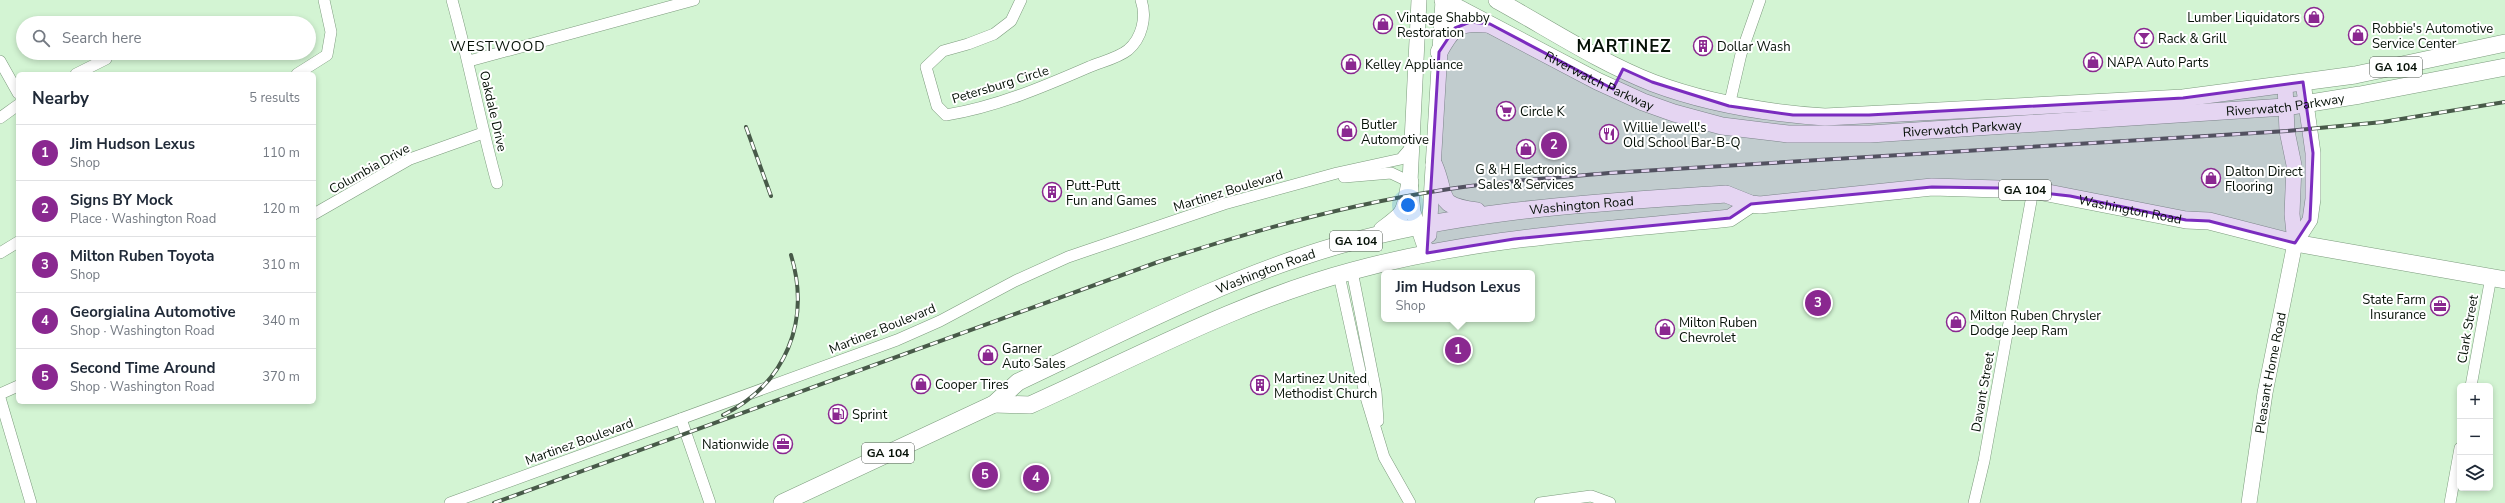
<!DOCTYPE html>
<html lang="en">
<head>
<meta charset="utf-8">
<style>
  :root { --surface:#fff; --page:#f6f6f7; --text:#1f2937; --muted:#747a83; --line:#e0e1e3; --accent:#8a2890 }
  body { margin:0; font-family:"Nunito Sans",sans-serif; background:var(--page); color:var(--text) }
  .controls { position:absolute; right:12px; bottom:12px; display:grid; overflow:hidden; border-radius:6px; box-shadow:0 2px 6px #0003 }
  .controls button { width:36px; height:36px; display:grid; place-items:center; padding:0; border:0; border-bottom:1px solid var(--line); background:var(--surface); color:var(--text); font:20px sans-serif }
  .you { position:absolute; left:1408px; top:205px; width:14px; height:14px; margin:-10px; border:3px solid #fff; border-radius:50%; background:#1a73e8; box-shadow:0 0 0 6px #1a73e833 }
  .badge { display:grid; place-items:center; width:26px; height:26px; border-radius:50%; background:var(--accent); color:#fff; font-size:13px; font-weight:700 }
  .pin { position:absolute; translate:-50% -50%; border:2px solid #fff; box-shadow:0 1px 4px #0006 }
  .popup { position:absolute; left:1381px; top:270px; width:154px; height:52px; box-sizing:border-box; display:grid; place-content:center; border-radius:6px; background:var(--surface); filter:drop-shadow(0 1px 3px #0005); font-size:13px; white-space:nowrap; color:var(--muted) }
  .popup b { font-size:15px; color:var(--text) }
  .popup::after { content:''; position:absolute; left:50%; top:100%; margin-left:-8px; border:8px solid transparent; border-top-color:var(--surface) }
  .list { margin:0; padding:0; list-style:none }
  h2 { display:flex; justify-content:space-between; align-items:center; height:52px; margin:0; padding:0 16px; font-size:17px }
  h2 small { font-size:13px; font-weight:400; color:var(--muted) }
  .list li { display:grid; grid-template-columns:26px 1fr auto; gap:12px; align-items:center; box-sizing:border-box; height:56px; padding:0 16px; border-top:1px solid var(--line) }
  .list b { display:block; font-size:15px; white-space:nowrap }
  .list p { margin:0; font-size:13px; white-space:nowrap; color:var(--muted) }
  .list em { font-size:13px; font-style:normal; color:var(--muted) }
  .icon { flex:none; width:22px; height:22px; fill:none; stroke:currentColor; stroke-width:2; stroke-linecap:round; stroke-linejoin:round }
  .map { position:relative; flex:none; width:2505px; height:503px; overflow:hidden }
  .search { position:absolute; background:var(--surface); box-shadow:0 2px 6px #0003; left:16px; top:16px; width:300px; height:44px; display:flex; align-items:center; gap:10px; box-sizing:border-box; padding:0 14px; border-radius:22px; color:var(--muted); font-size:15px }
  .panel { position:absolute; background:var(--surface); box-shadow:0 2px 6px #0003; left:16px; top:72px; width:300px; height:332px; border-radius:6px }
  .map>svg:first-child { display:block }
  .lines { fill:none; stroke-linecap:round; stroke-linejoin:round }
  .minor-casing { stroke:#7c9b7d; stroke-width:12 }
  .secondary-casing { stroke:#7c9b7d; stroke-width:16 }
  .primary-casing { stroke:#7c9b7d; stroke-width:18 }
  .minor { stroke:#fff; stroke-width:11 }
  .secondary { stroke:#fff; stroke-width:15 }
  .primary { stroke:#fff; stroke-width:17 }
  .rail-casing { stroke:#485a49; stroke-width:4 }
  .rail { stroke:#fff; stroke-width:2.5; stroke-dasharray:8; stroke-linecap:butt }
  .marked { fill:#7b2cbf; fill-opacity:0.2; stroke:#7b2cbf; stroke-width:3; stroke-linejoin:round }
  .labels { text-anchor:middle; stroke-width:4; stroke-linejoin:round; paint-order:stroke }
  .shield { fill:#fff; stroke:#505851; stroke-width:1 }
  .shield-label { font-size:12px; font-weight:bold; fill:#051006 }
  .poi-label { font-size:13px; fill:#051006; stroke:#fff; text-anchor:start }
  .street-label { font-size:13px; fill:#051006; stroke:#fff }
  .neighbourhood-label { font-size:14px; letter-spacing:1px; fill:#051006; stroke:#fff }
  .district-label { font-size:17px; font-weight:bold; letter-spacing:1px; fill:#051006; stroke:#fff }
</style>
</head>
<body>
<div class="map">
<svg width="2505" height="503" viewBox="0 0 2505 503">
  <rect width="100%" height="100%" fill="#d3f4d3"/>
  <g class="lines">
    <defs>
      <g id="minor">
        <path d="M452 0C469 61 480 122 497 183"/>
        <path d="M1021 0 1011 21 994 34 968 44 943 51 926 67 937 106 946 115C996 107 1043 87 1089 67 1101 62 1118 58 1128 50 1142 38 1147 17 1141 0"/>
        <polyline points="0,61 18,93"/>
        <polyline points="469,61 694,0"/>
        <polyline points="76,74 106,59"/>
        <polyline points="297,74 327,55 331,32 324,0"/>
        <polyline points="1729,106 1741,54 1760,0"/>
        <polyline points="0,118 18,105"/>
        <polyline points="1344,177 1391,173 1410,182"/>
        <polyline points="314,214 410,159 483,133"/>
        <polyline points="0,253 18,242"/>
        <polyline points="1352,271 1376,392 1378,421"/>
        <polyline points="1339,275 1365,394 1384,457 1410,503"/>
        <polyline points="2471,386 2491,277"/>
        <polyline points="0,394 18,386"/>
        <polyline points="0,398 31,503"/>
        <polyline points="681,419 710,503"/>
        <polyline points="450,503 897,340 940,321 1015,281 1068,257 1224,204 1337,173 1401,159 1412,146"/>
        <polyline points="1540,503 1591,496 1610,503"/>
        <polyline points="1974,503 1984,461 2033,190"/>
        <polyline points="2450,503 2460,448"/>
      </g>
      <g id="secondary">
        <polyline points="1419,0 1410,182 1413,212 1427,253"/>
        <polyline points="1429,235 1443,0"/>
        <polyline points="2295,243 2310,220 2313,199 2313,153 2303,82"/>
        <path id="s1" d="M2249 503 2265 393 2295 243 2292 214 2294 165 2287 131 2285 85"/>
      </g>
      <g id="primary">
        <path id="s2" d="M1443 0 1597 81 1643 102 1674 113 1722 126 1788 134H1870L2285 107 2360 95 2505 67"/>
        <path d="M1497 0C1548 28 1599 62 1653 83 1709 104 1766 113 1825 117L2183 98 2355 75 2505 43"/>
        <path d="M1439 52C1452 28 1458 21 1486 24"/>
        <path d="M1434 165C1448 198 1434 205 1477 211"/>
        <path d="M1382 230C1407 212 1404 213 1410 182"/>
        <path d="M994 404 1030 405C1135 358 1240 301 1352 271 1475 237 1603 231 1730 218L1751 204"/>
        <path id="s3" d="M782 503 994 404 1018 382C1122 333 1226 278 1336 246 1464 209 1595 203 1726 194L1751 204 1760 205 1932 187 2033 190 2186 220 2209 221 2295 243 2505 280"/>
      </g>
    </defs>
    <!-- minor casing -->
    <use href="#minor" class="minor-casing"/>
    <!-- secondary casing -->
    <use href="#secondary" class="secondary-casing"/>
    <!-- primary casing -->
    <use href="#primary" class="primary-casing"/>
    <!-- minor -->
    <use href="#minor" class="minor"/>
    <!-- secondary -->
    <use href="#secondary" class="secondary"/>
    <!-- primary -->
    <use href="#primary" class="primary"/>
    <defs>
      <g id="rail">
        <polyline points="746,127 771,196"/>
        <path d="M723 415C786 384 811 321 791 255"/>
        <path d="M494 503 1158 262C1251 231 1345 205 1443 190 1497 181 1553 178 1609 173L2287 131 2383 122 2505 102"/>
      </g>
    </defs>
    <!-- rail casing -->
    <use href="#rail" class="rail-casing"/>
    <!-- rail -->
    <use href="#rail" class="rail"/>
  </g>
  <!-- marked area -->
  <path class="marked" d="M1470 22 1490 24 1613 89 1623 69 1652 82 1729 106 1793 115H1869L2183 98 2303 82 2313 153 2310 220 2295 243 2209 221 2186 220 2070 196 2000 188 1932 187 1751 204 1730 218 1514 239 1427 253 1439 52 1455 28Z"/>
  <!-- icons -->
  <defs>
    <symbol id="shop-ring" viewBox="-11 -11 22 22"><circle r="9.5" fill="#fff" stroke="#8a2890" stroke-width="1.5"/><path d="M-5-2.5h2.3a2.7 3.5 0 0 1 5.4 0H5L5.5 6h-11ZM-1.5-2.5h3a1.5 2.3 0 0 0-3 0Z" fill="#8a2890"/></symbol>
    <symbol id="bar-ring" viewBox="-11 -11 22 22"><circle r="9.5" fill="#fff" stroke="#8a2890" stroke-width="1.5"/><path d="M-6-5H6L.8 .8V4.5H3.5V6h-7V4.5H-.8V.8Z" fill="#8a2890"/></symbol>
    <symbol id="building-ring" viewBox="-11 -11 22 22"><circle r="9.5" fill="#fff" stroke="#8a2890" stroke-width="1.5"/><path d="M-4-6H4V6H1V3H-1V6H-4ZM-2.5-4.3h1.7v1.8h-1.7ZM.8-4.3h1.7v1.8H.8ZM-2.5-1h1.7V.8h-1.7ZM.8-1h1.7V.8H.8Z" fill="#8a2890"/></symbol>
    <symbol id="supermarket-ring" viewBox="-11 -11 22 22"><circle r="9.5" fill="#fff" stroke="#8a2890" stroke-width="1.5"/><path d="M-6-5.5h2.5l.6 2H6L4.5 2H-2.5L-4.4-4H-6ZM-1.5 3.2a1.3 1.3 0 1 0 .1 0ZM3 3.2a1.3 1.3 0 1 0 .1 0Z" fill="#8a2890"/></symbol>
    <symbol id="restaurant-ring" viewBox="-11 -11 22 22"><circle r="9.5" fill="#fff" stroke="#8a2890" stroke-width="1.5"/><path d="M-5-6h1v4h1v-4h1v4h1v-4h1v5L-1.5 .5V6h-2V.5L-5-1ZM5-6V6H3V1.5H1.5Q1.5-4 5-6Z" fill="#8a2890"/></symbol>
    <symbol id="office-ring" viewBox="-11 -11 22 22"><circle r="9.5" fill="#fff" stroke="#8a2890" stroke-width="1.5"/><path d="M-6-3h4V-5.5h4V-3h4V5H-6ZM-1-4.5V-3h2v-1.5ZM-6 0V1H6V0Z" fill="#8a2890"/></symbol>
    <symbol id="fuel-ring" viewBox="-11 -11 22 22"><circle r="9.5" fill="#fff" stroke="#8a2890" stroke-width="1.5"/><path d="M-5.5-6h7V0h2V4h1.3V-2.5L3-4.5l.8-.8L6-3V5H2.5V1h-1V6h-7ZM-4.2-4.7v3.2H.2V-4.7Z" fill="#8a2890"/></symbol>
  </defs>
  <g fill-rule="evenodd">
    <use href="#shop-ring" x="2303" y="6" width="22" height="22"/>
    <use href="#shop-ring" x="1372" y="13" width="22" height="22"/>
    <use href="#shop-ring" x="2347" y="24" width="22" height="22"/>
    <use href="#bar-ring" x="2133" y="27" width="22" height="22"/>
    <use href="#building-ring" x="1692" y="35" width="22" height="22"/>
    <use href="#shop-ring" x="2082" y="51" width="22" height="22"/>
    <use href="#shop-ring" x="1340" y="53" width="22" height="22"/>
    <use href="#supermarket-ring" x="1495" y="100" width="22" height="22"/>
    <use href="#shop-ring" x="1336" y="120" width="22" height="22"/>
    <use href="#restaurant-ring" x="1598" y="123" width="22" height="22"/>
    <use href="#shop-ring" x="1515" y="138" width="22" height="22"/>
    <use href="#shop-ring" x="2200" y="167" width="22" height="22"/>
    <use href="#building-ring" x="1041" y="181" width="22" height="22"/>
    <use href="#office-ring" x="2429" y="295" width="22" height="22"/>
    <use href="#shop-ring" x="1945" y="311" width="22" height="22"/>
    <use href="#shop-ring" x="1654" y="318" width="22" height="22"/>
    <use href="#shop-ring" x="977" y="344" width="22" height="22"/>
    <use href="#shop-ring" x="910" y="373" width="22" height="22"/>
    <use href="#building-ring" x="1249" y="374" width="22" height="22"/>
    <use href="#fuel-ring" x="827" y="403" width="22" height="22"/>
    <use href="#office-ring" x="772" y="433" width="22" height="22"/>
  </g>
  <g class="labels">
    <!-- shield labels -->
    <g class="shield">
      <rect x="2370" y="57" width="52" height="20" rx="3"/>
      <rect x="1999" y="180" width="52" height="20" rx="3"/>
      <rect x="1330" y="231" width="52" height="20" rx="3"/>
      <rect x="862" y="443" width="52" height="20" rx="3"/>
    </g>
    <g class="shield-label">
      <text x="2396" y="71">GA 104</text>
      <text x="2025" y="194">GA 104</text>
      <text x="1356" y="245">GA 104</text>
      <text x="888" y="457">GA 104</text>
    </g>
    <!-- poi labels -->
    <g class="poi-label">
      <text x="1397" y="22">Vintage Shabby<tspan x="1397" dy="15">Restoration</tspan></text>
      <text x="2300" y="22" text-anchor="end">Lumber Liquidators</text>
      <text x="2372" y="33">Robbie's Automotive<tspan x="2372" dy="15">Service Center</tspan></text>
      <text x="2158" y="43">Rack &amp; Grill</text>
      <text x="1717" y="51">Dollar Wash</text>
      <text x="2107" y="67">NAPA Auto Parts</text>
      <text x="1365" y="69">Kelley Appliance</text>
      <text x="1520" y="116">Circle K</text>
      <text x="1361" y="129">Butler<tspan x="1361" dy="15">Automotive</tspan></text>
      <text x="1623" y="132">Willie Jewell's<tspan x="1623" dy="15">Old School Bar-B-Q</tspan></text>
      <text x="1526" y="174" text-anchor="middle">G &amp; H Electronics<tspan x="1526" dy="15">Sales &amp; Services</tspan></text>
      <text x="2225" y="176">Dalton Direct<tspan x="2225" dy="15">Flooring</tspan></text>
      <text x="1066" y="190">Putt-Putt<tspan x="1066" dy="15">Fun and Games</tspan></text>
      <text x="2426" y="304" text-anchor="end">State Farm<tspan x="2426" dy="15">Insurance</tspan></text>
      <text x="1970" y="320">Milton Ruben Chrysler<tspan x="1970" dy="15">Dodge Jeep Ram</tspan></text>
      <text x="1679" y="327">Milton Ruben<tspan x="1679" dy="15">Chevrolet</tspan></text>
      <text x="1002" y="353">Garner<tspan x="1002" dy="15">Auto Sales</tspan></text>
      <text x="1274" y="383">Martinez United<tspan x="1274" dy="15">Methodist Church</tspan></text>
      <text x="935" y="389">Cooper Tires</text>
      <text x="852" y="419">Sprint</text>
      <text x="769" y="449" text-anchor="end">Nationwide</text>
    </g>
    <!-- street labels -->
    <g class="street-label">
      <text dy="5" stroke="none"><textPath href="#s2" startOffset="176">Riverwatch Parkway</textPath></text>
      <text transform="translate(1000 84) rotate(-17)" y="5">Petersburg Circle</text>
      <text dy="5" stroke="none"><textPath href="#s2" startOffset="872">Riverwatch Parkway</textPath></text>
      <text transform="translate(494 111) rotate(77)" y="5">Oakdale Drive</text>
      <text dy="5" stroke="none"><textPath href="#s2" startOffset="548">Riverwatch Parkway</textPath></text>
      <text transform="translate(369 168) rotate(-29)" y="5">Columbia Drive</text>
      <text transform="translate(1228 190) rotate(-17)" y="5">Martinez Boulevard</text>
      <text dy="5" stroke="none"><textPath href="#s3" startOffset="862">Washington Road</textPath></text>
      <text dy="5" stroke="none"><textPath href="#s3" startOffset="1416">Washington Road</textPath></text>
      <text dy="5" stroke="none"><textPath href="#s3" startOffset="538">Washington Road</textPath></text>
      <text transform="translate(882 328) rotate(-22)" y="5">Martinez Boulevard</text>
      <text transform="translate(2467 329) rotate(-80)" y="5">Clark Street</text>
      <text dy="5" stroke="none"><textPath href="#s1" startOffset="132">Pleasant Home Road</textPath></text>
      <text transform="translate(1982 392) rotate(-80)" y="5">Davant Street</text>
      <text transform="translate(579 441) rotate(-20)" y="5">Martinez Boulevard</text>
    </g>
    <!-- neighbourhood labels -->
    <g class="neighbourhood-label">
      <text x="498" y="51">WESTWOOD</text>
    </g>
    <!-- district labels -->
    <g class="district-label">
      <text x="1624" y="52">MARTINEZ</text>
    </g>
  </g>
</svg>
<div class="controls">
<button>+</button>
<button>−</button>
<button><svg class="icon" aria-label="layers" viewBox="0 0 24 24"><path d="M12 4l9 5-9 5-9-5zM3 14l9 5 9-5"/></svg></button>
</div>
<div class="you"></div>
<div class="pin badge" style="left:1458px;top:350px">1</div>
<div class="popup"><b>Jim Hudson Lexus</b>Shop</div>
<div class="pin badge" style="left:1554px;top:145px">2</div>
<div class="pin badge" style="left:1818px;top:303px">3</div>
<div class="pin badge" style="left:1036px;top:478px">4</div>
<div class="pin badge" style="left:985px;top:475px">5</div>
<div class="search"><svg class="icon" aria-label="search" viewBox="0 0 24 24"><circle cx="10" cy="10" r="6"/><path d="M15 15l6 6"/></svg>Search here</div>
<section class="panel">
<h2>Nearby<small>5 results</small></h2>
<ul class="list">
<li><span class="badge">1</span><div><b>Jim Hudson Lexus</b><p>Shop</p></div><em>110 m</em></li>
<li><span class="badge">2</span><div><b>Signs BY Mock</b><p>Place · Washington Road</p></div><em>120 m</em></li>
<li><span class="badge">3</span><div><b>Milton Ruben Toyota</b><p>Shop</p></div><em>310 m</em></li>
<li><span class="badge">4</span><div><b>Georgialina Automotive</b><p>Shop · Washington Road</p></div><em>340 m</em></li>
<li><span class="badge">5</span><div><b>Second Time Around</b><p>Shop · Washington Road</p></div><em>370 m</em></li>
</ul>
</section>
</div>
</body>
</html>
